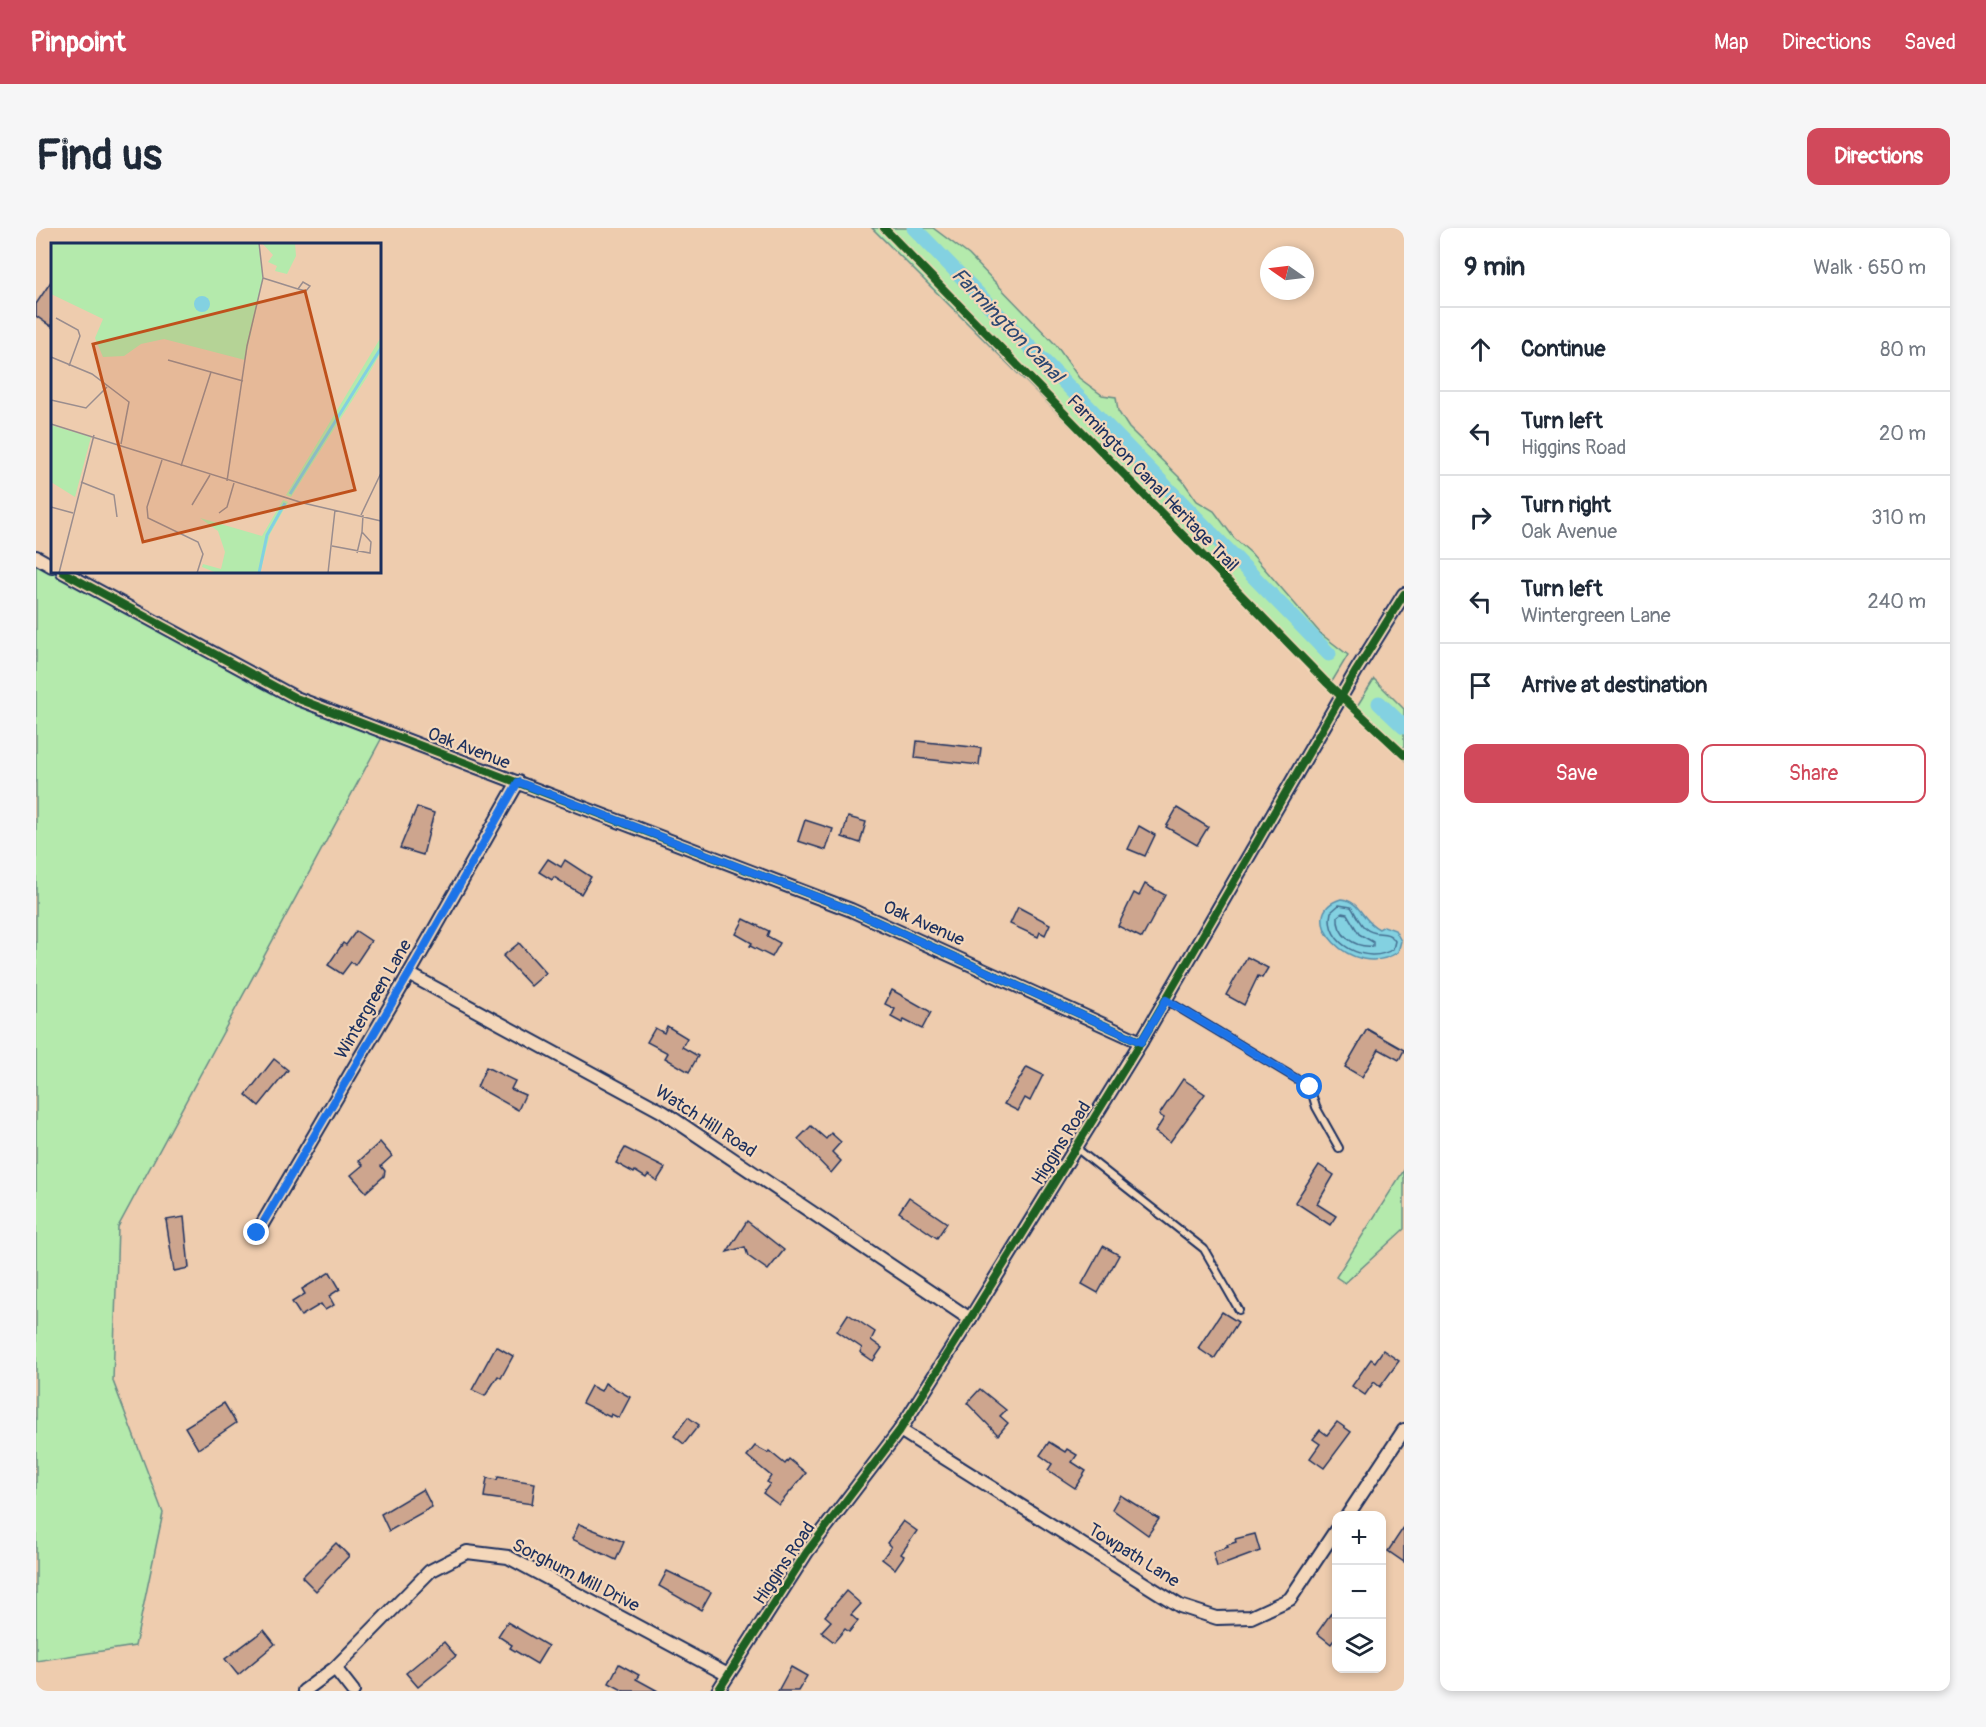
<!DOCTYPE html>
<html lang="en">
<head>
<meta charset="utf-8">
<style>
  :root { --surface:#fff; --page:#f6f6f7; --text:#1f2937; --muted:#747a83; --line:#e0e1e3; --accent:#d1495b }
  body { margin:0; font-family:Pangolin,sans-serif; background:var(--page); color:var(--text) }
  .controls { position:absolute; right:18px; bottom:18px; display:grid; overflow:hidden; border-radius:12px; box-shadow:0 3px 9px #0003 }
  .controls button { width:54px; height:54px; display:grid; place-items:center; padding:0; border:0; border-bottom:2px solid var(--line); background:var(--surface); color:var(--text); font:30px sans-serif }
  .compass { position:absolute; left:1224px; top:18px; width:54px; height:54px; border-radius:50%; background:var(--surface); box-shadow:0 3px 9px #0003; rotate:284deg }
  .stop { position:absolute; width:18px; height:18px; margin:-14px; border:4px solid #1a73e8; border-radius:50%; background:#fff }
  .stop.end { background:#1a73e8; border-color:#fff; box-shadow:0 2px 6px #0008 }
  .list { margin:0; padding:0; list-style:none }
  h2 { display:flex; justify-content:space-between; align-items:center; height:78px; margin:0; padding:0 24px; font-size:26px }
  h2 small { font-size:20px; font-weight:400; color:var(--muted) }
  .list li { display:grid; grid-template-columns:39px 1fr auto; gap:18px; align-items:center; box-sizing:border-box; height:84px; padding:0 24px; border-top:2px solid var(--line) }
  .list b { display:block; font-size:22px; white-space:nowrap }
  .list p { margin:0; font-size:20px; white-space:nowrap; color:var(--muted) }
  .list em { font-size:20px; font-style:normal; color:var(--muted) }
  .actions { display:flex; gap:12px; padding:18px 24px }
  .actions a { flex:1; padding:14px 0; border:2px solid var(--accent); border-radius:12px; text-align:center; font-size:21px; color:var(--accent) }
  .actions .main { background:var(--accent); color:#fff }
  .icon { flex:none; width:33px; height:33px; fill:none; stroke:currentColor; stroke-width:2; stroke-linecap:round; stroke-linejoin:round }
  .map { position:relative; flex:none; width:1368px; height:1463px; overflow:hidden; border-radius:12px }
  header { display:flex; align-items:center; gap:36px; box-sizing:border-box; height:84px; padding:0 30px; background:var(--accent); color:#fff }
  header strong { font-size:28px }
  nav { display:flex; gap:33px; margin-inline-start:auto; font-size:21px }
  .intro { display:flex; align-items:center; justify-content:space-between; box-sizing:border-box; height:144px; padding:0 36px }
  h1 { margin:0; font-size:42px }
  .button { padding:15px 27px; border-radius:12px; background:var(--accent); color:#fff; font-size:21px; font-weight:700 }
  main { display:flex; gap:36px; padding:0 36px }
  aside { flex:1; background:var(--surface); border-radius:12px; box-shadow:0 3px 9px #0003 }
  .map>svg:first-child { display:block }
  .green { fill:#b4eaac; stroke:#688c85; stroke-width:1.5 }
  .water { fill:#83d1e1; stroke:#5990ad; stroke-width:1.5 }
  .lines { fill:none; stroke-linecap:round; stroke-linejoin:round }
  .shore { stroke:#457092; stroke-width:1.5 }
  .canal { stroke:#83d1e1; stroke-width:15 }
  .building { fill:#cda58e; stroke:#1b2f5e; stroke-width:1.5 }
  .lane-casing { stroke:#1b2f5e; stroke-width:10 }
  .street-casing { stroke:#1b2f5e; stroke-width:16 }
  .lane { stroke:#f4d7ba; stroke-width:6 }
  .street { stroke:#f4d7ba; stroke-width:12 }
  .cycleway-casing { stroke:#f4d7ba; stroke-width:11 }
  .cycleway { stroke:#1b5e20; stroke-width:8 }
  .route { stroke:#1a73e8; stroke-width:8 }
  .labels { text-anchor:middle; stroke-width:4.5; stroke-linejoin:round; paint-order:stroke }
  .street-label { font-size:18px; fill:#1b2f5e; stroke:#f4d7ba }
  .water-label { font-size:20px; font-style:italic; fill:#2b4772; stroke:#f4d7ba }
  .inset-river { fill:none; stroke:#83d1e1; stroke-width:3 }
  .inset-road { fill:none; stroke:#9a8d8e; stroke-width:1.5 }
  .view { fill:#bf511c; fill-opacity:0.15; stroke:#bf511c; stroke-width:3 }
  .inset-edge { fill:none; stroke:#1b2f5e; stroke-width:3 }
</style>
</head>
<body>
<header>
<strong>Pinpoint</strong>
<nav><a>Map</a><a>Directions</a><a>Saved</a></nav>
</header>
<div class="intro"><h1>Find us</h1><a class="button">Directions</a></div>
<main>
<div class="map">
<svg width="1368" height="1463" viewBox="0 0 1368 1463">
  <rect width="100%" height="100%" fill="#eeccae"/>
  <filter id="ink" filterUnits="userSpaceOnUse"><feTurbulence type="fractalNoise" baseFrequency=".0167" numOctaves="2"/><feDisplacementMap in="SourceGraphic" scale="12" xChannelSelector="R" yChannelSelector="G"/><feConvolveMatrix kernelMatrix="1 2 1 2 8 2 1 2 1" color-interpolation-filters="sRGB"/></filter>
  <g filter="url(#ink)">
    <!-- green -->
    <g class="green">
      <polygon points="836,0 897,0 933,27 958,53 1020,117 1043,150 1066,167 1080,169 1082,183 1093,200 1147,253 1161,273 1178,283 1198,310 1215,325 1285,406 1312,427 1294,457"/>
      <polygon points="0,329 16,344 27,344 260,470 349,504 82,999 77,1153 127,1285 99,1418 0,1433"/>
      <polygon points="1338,451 1368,481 1368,532 1318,483"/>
      <polygon points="1368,942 1368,1001 1309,1055 1300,1049"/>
    </g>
    <!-- water -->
    <path class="water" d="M1305 671C1325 673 1325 692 1343 701L1348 698 1359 702 1365 713 1362 724C1316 755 1256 686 1305 671Z"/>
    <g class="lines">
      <!-- shore -->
      <g class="shore">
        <path d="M1303 677 1315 679C1320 686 1323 695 1329 700 1340 710 1351 700 1359 713L1357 721C1332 738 1287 716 1295 684Z"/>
        <path d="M1306 685 1311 686 1323 706 1337 714V718C1319 720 1300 707 1302 688Z"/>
      </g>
      <!-- canal -->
      <g class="canal">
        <polyline points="878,0 1293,426"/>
        <polyline points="1343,475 1368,499"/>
      </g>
    </g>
    <!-- building -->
    <g class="building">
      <polygon points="16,52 16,99 0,88 0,76"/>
      <polygon points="881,513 945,520 943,537 879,530"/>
      <polygon points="381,579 398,585 387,627 364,620"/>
      <polygon points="1141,580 1172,599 1161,617 1130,599"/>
      <polygon points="812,589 830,594 824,615 806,609"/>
      <polygon points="769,592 797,601 790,622 762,613"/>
      <polygon points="1103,598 1119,607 1109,628 1092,621"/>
      <polygon points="512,631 525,639 529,632 555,649 545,666 518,649 516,652 503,644"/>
      <polygon points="1109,656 1129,667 1106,710 1082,698 1098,665 1103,668"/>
      <polygon points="982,679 1014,696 1009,707 1004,704 1002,709 974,696"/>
      <polygon points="708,691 733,703 731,708 744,715 736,729 714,718 716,715 700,706"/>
      <polygon points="320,703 335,713 319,737 315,734 306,746 292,737 307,715 310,717"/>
      <polygon points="483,715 510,745 495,758 467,728"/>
      <polygon points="1211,729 1232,740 1226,750 1222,748 1208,777 1190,767"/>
      <polygon points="856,762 895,784 886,801 868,792 866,795 855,789 859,781 849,776"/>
      <polygon points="631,798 651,810 646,819 662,828 653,844 629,830 632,825 611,814 619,800 628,805"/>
      <polygon points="1331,801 1368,822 1363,832 1343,821 1326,849 1309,839"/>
      <polygon points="238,831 252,842 223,878 210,867"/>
      <polygon points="450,839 479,853 475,861 489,867 482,882 441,859"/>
      <polygon points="991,839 1007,847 994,873 989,870 982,883 968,876"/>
      <polygon points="1147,851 1169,866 1134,914 1119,904 1128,890 1123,887"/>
      <polygon points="775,898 790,911 795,905 805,914 796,924 805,933 795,945 762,911"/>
      <polygon points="344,914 356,928 345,938 349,943 348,948 330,964 315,947 327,937 323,933"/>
      <polygon points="589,920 629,940 621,953 612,947 610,950 599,943 598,945 580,935"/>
      <polygon points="1283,937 1298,947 1281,976 1300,988 1294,997 1259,974"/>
      <polygon points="873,969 911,995 901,1010 863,984"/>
      <polygon points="148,989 153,1040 138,1043 130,992"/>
      <polygon points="711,993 748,1022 732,1042 712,1028 709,1019 691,1024"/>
      <polygon points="1067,1018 1083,1027 1062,1065 1046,1056"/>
      <polygon points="294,1044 304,1061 293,1068 298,1077 289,1082 285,1076 265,1088 256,1074 269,1066 266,1061"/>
      <polygon points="1186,1084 1202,1094 1178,1131 1162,1120"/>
      <polygon points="812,1086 839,1104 835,1112 846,1120 837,1133 824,1124 826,1120 801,1103"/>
      <polygon points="460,1118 477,1128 465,1150 462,1148 449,1168 436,1162"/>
      <polygon points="1347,1122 1363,1133 1344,1159 1338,1154 1329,1167 1316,1158 1335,1131 1339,1134"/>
      <polygon points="569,1155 594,1169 583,1190 575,1186 574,1189 546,1175 555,1158 565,1163"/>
      <polygon points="944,1161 970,1182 964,1188 972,1195 962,1207 931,1175"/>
      <polygon points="188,1175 200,1195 162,1221 149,1199"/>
      <polygon points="652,1189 663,1197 648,1216 638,1208"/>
      <polygon points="1301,1194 1315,1204 1288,1240 1274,1230 1284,1216 1277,1211 1284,1202 1291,1207"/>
      <polygon points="1013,1214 1029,1224 1031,1221 1041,1227 1036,1234 1050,1243 1039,1260 1012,1242 1016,1236 1004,1227"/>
      <polygon points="719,1218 732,1225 733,1223 749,1236 753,1231 770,1245 743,1277 727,1265 734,1256 731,1254 735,1248 711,1228"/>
      <polygon points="462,1249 499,1255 496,1276 448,1269 451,1250 461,1252"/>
      <polygon points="387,1261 396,1279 353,1303 345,1286"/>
      <polygon points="1084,1267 1123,1291 1112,1307 1076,1281"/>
      <polygon points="867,1293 881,1303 865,1326 868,1328 859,1341 846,1331 855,1319 851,1315"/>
      <polygon points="543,1296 588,1314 580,1332 536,1311"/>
      <polygon points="1368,1299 1368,1334 1352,1323"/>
      <polygon points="1219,1306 1224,1323 1181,1339 1177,1324 1192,1319 1191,1317 1200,1314 1199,1311"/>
      <polygon points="300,1315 313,1328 280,1363 266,1349"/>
      <polygon points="631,1343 675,1364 665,1382 623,1358"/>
      <polygon points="810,1363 825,1376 815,1387 822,1393 813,1404 809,1401 798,1414 785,1404 795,1393 789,1388"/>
      <polygon points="1300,1378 1300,1409 1295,1416 1281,1405"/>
      <polygon points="471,1394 512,1418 501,1436 474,1420 476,1417 462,1408"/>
      <polygon points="228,1402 239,1416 202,1447 189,1431"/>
      <polygon points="408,1414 420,1428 382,1459 370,1445"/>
      <polygon points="583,1436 603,1447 600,1451 622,1463 588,1463 573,1455"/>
      <polygon points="755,1439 771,1448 762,1463 742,1463"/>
    </g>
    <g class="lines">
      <defs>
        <g id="lane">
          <polyline points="1130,772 1274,859 1280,879 1303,920"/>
          <polyline points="1040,920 1168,1021 1203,1082"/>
        </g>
        <g id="street">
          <polyline points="0,329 16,338"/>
          <polyline points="27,344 260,470 815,682 1105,814"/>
          <polyline points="373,746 627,884 934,1091"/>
          <polyline points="221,1005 373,746 482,554"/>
          <polyline points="864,1202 1144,1378 1181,1390 1215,1389 1254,1371 1300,1302"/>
          <polyline points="1311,1288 1368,1202"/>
          <polyline points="299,1440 317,1463"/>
          <polyline points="268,1463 299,1440 394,1343 431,1324 472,1329 692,1447"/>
          <polyline points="682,1463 771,1324 864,1202 934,1091 1105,814 1320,443 1368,366"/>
        </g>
      </defs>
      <!-- lane casing -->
      <use href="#lane" class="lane-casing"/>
      <!-- street casing -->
      <use href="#street" class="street-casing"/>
      <!-- lane -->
      <use href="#lane" class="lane"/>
      <!-- street -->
      <use href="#street" class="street"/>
      <defs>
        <g id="cycleway">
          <polyline points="848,0 1290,454 1368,527"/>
          <polyline points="27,344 260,470 815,682 1105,814"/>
          <polyline points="682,1463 771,1324 864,1202 934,1091 1105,814 1320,443 1368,366"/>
        </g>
      </defs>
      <!-- cycleway casing -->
      <use href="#cycleway" class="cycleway-casing"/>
      <!-- cycleway -->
      <use href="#cycleway" class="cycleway"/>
    </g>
  </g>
  <g class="lines" filter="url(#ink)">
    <!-- route -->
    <polyline class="route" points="221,1005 373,746 482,554 815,682 1105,814 1130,772 1274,859"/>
  </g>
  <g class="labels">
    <!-- street labels -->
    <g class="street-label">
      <text transform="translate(1117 255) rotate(46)" y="6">Farmington Canal Heritage Trail</text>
      <text transform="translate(433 520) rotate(21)" y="6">Oak Avenue</text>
      <text transform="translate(888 695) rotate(24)" y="6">Oak Avenue</text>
      <text transform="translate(337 771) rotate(-60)" y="6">Wintergreen Lane</text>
      <text transform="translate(670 893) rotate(33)" y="6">Watch Hill Road</text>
      <text transform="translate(1025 915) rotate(-58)" y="6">Higgins Road</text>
      <text transform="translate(1098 1327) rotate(32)" y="6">Towpath Lane</text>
      <text transform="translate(748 1335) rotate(-56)" y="6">Higgins Road</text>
      <text transform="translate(540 1347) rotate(27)" y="6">Sorghum Mill Drive</text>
    </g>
    <!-- water labels -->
    <g class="water-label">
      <text transform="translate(972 97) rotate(46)" y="7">Farmington Canal</text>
    </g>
  </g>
  <!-- overview -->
  <g transform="translate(15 15)">
    <rect width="330" height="330" fill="#eeccae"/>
    <path d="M0 0H208L212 35 194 117 113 96 90 101 73 113 52 114 44 95 52 76 0 51ZM211 0H244L245 13 236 31 224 28 226 23 217 19 222 12ZM330 94V109L316 134 240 254 235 252ZM0 182 40 194 24 254 0 239ZM232 257 237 259 219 291 209 330H166L151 324 152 321 170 326 174 309 167 288 149 275 211 293Z" fill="#b4eaac"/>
    <path d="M143 61a8 8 0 1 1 16 0a8 8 0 1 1-16 0Z" fill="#83d1e1"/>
    <path class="inset-river" d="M239 251 330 105M208 330 216 292 234 260"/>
    <path class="inset-road" d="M212 35 247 46 255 48 259 43 252 39 247 46M5 75 27 87 29 93 18 123M0 114 41 131 78 159 70 201M117 117 192 138M0 157 35 165 56 144M0 181 252 260 330 278M111 217 96 264 97 275 147 299 152 311 146 330M130 223 160 129M176 238 196 103 212 35 208 0M30 239 63 252 66 274M141 262 159 232M0 264 22 270M168 270 176 264 183 240M310 272 330 230M281 303 319 310 320 299 311 289 312 272M306 310 311 289M8 330 43 192M277 330 284 267"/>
    <path class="view" d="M254 48 304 247 92 299 42 101Z"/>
    <rect width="330" height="330" class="inset-edge"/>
  </g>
</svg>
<div class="controls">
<button>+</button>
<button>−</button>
<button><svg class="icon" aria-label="layers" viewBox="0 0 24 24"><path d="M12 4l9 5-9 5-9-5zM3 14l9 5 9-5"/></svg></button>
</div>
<svg class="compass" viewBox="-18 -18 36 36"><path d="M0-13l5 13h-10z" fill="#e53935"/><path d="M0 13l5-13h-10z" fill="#747a83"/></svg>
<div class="stop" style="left:1274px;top:859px"></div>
<div class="stop end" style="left:221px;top:1005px"></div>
</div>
<aside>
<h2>9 min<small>Walk · 650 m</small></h2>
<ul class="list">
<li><svg class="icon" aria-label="ahead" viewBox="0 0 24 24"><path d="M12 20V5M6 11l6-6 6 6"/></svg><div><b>Continue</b></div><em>80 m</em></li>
<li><svg class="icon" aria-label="left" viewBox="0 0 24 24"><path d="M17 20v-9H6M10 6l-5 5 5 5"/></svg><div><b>Turn left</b><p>Higgins Road</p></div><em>20 m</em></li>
<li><svg class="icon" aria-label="right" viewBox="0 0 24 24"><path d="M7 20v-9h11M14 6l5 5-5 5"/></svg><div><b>Turn right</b><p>Oak Avenue</p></div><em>310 m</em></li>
<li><svg class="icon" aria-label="left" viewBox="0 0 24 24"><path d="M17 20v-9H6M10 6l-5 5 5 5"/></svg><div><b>Turn left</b><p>Wintergreen Lane</p></div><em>240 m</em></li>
<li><svg class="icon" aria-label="arrive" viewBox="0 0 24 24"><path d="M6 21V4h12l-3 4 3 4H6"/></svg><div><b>Arrive at destination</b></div></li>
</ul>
<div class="actions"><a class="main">Save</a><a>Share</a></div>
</aside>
</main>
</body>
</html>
